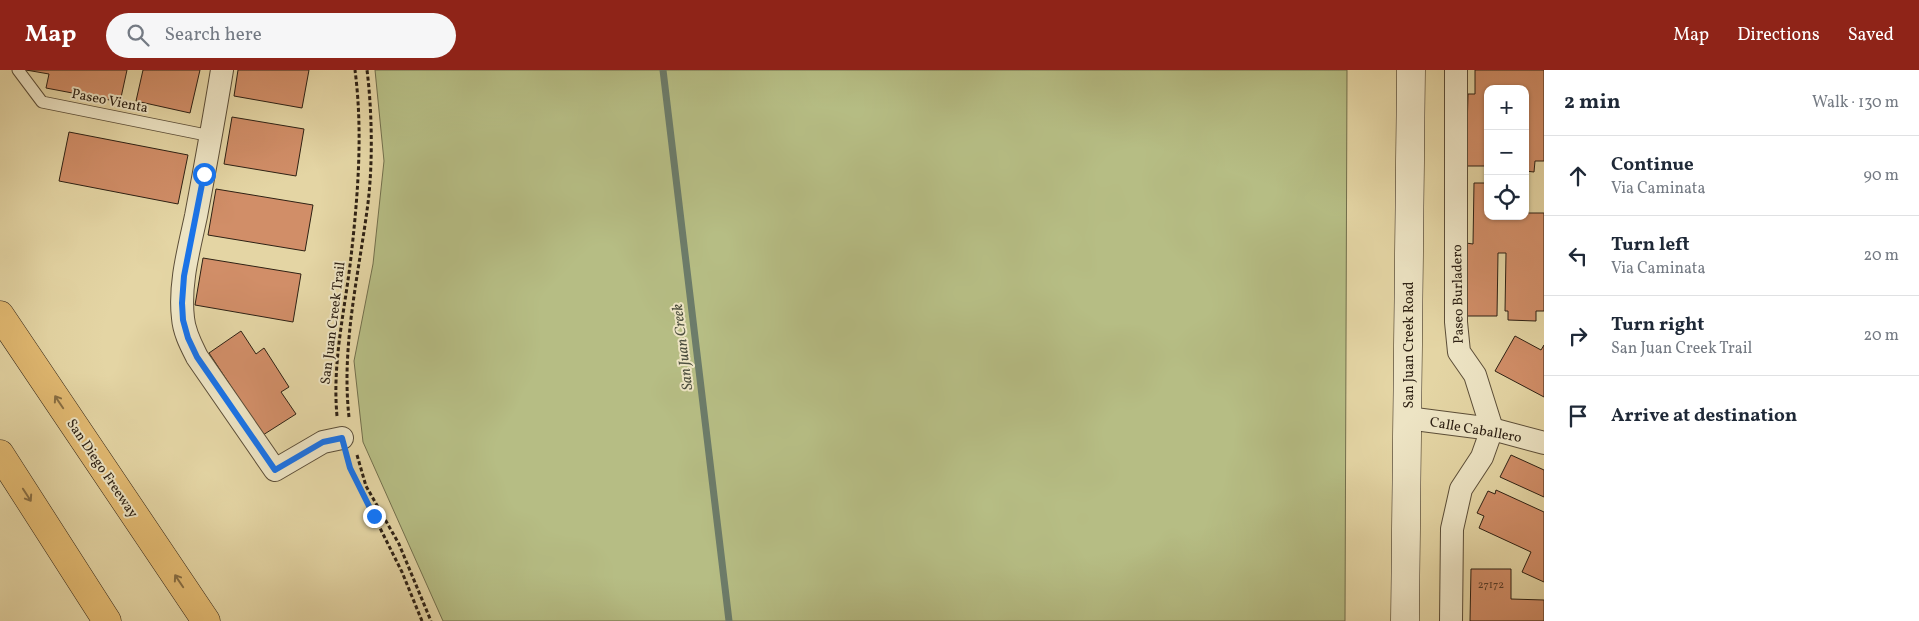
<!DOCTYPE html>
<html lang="en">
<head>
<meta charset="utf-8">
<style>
  :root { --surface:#fff; --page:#f6f6f7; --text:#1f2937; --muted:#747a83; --line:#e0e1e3; --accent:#8f2418 }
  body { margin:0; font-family:Vollkorn,serif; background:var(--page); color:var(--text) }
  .controls { position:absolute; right:15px; top:15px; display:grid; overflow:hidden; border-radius:10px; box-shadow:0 1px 4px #0004 }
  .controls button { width:45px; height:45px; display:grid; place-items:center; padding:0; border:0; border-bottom:1px solid var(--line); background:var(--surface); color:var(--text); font:25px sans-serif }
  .stop { position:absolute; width:15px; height:15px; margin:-11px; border:4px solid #1a73e8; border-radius:50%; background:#fff }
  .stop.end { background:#1a73e8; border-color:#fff; box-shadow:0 1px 5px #0008 }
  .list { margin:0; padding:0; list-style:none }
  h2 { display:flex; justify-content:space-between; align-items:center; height:65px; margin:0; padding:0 20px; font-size:21px }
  h2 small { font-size:16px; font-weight:400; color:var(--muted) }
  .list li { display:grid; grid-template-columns:32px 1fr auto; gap:15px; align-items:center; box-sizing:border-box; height:80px; padding:0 20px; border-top:1px solid var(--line) }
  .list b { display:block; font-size:19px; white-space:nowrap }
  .list p { margin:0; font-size:16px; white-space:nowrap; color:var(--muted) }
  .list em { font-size:16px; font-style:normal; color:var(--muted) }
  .icon { flex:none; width:28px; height:28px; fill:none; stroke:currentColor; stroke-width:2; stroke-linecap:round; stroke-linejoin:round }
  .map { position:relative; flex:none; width:1544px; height:551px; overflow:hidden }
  header { display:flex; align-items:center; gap:30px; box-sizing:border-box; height:70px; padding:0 25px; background:var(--accent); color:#fff }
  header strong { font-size:24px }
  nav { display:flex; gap:28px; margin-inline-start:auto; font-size:18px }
  .search { width:350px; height:45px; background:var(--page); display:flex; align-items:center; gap:12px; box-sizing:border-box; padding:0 18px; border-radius:28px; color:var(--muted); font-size:19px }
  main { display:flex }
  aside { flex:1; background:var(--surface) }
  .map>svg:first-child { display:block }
  .green { fill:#b6bd84; stroke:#726f4c }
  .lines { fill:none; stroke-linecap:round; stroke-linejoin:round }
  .stream { stroke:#6c7c6a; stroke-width:7 }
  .building { fill:#d18e68; stroke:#2e2114 }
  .service-casing { stroke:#5c4e38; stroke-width:13 }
  .minor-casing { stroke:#5c4e38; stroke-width:24 }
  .secondary-casing { stroke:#2e2114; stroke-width:29 }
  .motorway-casing { stroke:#2e2114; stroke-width:29 }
  .path { stroke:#2e2114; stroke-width:3; stroke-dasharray:4 2.5; stroke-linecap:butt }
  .service { stroke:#ede4c4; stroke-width:11 }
  .minor { stroke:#ede4c4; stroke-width:22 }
  .secondary { stroke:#ede4c4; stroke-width:28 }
  .motorway { stroke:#e2ba72; stroke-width:28 }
  .oneway { stroke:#886e43 }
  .route { stroke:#1a73e8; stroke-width:6 }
  .labels { text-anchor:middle; stroke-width:4; stroke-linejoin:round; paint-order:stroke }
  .number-label { font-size:11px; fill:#573c29 }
  .street-label { font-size:14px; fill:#2e2114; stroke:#ede4c4 }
  .water-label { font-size:15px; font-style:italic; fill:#4d4f3f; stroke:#ede4c4 }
</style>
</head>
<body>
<header>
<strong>Map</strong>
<div class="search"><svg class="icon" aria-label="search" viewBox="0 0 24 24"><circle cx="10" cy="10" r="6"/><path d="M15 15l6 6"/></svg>Search here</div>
<nav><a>Map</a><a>Directions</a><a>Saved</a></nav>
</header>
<main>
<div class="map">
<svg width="1544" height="551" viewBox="0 0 1544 551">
  <rect width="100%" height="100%" fill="#e4d5a4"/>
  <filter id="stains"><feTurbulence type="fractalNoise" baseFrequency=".004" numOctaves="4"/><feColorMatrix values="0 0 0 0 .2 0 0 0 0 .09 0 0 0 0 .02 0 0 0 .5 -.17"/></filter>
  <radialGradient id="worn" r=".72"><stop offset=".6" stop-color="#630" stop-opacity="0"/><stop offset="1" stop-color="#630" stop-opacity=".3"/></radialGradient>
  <!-- green -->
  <polygon class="green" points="375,0 1347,0 1345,551 443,551 363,372 354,291 373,194 384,91"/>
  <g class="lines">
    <!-- stream -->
    <polyline class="stream" points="663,0 729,551"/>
  </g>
  <!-- building -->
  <g class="building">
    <polygon points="26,0 127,0 120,32 46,18 49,4"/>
    <polygon points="143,0 200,0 190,43 136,31"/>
    <polygon points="238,0 309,0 302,38 234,26"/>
    <polygon points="1475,0 1544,0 1544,91 1535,91 1534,102 1525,101 1525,19 1488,19 1488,96 1466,96 1468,24 1475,24"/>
    <polygon points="232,47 304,59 296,106 224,94"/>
    <polygon points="69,62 188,85 178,134 59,111"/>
    <polygon points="1474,113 1488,113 1488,146 1525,146 1525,143 1544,143 1544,241 1536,241 1536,251 1508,250 1508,241 1505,241 1506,183 1498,183 1497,246 1466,246 1466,173 1473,174"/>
    <polygon points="216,119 313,135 305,181 208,165"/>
    <polygon points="203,188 301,204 293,252 195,235"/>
    <polygon points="241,261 256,284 264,278 289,317 281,322 296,344 263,365 209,283"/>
    <polygon points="1515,266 1541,280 1544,275 1544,327 1495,301"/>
    <polygon points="1511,385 1544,400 1544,427 1500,407"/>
    <polygon points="1496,420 1544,442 1544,512 1522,502 1531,482 1479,458 1484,446 1477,443 1488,421 1495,424"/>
    <polygon points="1471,499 1511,499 1511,529 1544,530 1544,551 1470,551"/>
  </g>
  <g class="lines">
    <defs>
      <polyline id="service" points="18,0 42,32 211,66"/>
      <g id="minor">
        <path d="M222 0C214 49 205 98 196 146 189 179 179 214 183 248 184 262 191 275 197 287L275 400 323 372 342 368"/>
        <polyline points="1407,348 1492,359 1544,373"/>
        <polyline points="1451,551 1452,459 1461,419 1482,387 1492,359 1475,305 1459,282 1456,252 1456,0"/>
      </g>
      <polyline id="secondary" points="1405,551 1411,0"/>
      <g id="motorway">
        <polyline points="0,245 206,551"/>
        <polyline points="0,384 107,551"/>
      </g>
    </defs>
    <!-- service casing -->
    <use href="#service" class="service-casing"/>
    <!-- minor casing -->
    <use href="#minor" class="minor-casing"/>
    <!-- secondary casing -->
    <use href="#secondary" class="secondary-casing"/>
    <!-- motorway casing -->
    <use href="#motorway" class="motorway-casing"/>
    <!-- path -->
    <g class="path">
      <path d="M337 346C332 292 345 240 351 187 358 125 363 62 355 0"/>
      <path d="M349 347C341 275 359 204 368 133 373 92 372 40 367 0"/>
      <polyline points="357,385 366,416 399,474 431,551"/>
      <polyline points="348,388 350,398 402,502 422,551"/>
    </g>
    <!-- service -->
    <use href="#service" class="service"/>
    <!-- minor -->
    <use href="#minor" class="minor"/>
    <!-- secondary -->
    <use href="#secondary" class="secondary"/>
    <!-- motorway -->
    <use href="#motorway" class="motorway"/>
  </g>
  <!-- one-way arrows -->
  <defs><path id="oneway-shaft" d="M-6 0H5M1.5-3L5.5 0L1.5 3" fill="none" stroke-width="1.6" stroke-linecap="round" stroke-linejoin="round" transform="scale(1.25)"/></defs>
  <g class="oneway">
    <use href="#oneway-shaft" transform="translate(59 332) rotate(-124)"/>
    <use href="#oneway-shaft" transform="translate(27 425) rotate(57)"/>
    <use href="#oneway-shaft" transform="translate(179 511) rotate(-124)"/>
  </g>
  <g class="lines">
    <!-- route -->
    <polyline class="route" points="204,104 184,206 182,233 183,250 188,268 197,287 275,400 323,372 342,368 350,398 374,446"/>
  </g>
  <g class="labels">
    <!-- number labels -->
    <g class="number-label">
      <text x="1491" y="518">27172</text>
    </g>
    <!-- street labels -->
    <g class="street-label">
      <text transform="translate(110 30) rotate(11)" y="5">Paseo Vienta</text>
      <text transform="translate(1457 224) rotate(-91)" y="5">Paseo Burladero</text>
      <text transform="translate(332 253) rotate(-83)" y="5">San Juan Creek Trail</text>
      <text transform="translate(1408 275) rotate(-90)" y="5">San Juan Creek Road</text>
      <text transform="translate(1476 359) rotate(10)" y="5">Calle Caballero</text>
      <text transform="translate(103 398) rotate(56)" y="5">San Diego Freeway</text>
    </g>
    <!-- water labels -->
    <g class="water-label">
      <text transform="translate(682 277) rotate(-97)" y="5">San Juan Creek</text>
    </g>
  </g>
  <rect width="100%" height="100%" filter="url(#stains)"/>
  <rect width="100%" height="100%" fill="url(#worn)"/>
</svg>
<div class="controls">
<button>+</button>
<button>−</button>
<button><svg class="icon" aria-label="locate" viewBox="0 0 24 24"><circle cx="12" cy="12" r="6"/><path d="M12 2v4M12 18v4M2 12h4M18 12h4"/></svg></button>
</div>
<div class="stop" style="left:204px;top:104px"></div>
<div class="stop end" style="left:374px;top:446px"></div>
</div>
<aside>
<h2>2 min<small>Walk · 130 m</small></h2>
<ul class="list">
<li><svg class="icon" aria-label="ahead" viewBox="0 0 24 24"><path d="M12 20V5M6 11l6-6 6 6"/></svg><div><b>Continue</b><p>Via Caminata</p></div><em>90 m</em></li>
<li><svg class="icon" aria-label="left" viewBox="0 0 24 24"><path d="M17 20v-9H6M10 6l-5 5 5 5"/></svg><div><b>Turn left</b><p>Via Caminata</p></div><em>20 m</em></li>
<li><svg class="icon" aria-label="right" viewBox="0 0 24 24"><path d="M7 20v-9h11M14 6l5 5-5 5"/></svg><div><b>Turn right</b><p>San Juan Creek Trail</p></div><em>20 m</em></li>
<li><svg class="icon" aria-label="arrive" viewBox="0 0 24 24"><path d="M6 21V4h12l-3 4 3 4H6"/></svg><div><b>Arrive at destination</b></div></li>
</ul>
</aside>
</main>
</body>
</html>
